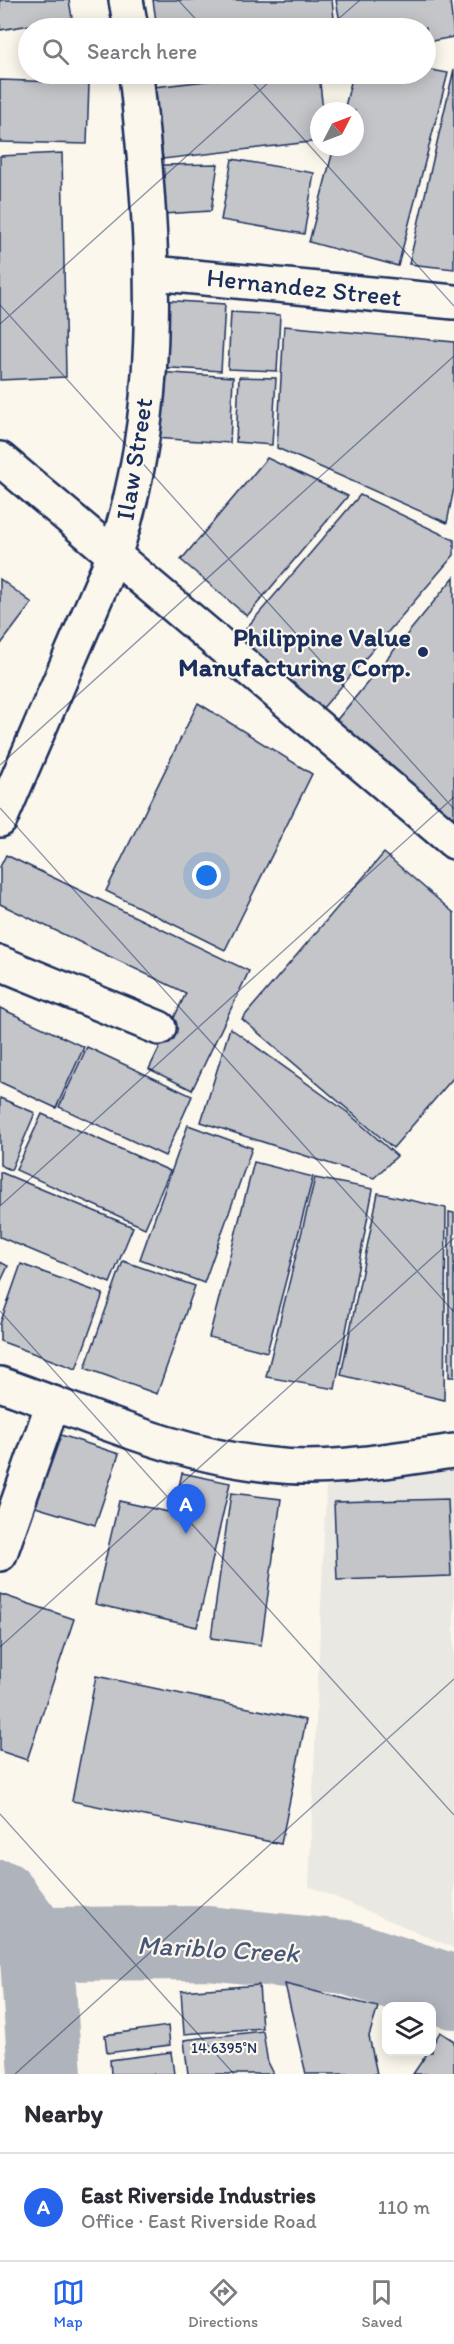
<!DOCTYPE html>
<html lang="en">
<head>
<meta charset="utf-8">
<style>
  :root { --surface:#fff; --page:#f2f2f3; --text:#2b2b33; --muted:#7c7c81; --line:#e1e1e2; --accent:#2563eb }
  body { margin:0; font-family:Itim,sans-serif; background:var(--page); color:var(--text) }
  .controls { position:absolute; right:18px; bottom:18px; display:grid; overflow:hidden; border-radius:12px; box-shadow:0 3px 15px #0003 }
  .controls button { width:54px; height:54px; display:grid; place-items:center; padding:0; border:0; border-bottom:2px solid var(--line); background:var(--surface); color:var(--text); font:30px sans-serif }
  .compass { position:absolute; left:310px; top:102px; width:54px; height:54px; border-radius:50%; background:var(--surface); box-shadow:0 3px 15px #0003; rotate:48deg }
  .you { position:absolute; left:207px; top:876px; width:21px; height:21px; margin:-15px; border:4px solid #fff; border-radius:50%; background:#1a73e8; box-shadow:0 0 0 9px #1a73e833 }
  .badge { display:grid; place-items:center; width:39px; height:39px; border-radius:50%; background:var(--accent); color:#fff; font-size:20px; font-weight:700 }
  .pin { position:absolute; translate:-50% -50px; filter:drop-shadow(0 2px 3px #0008) }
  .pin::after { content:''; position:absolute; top:32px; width:21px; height:18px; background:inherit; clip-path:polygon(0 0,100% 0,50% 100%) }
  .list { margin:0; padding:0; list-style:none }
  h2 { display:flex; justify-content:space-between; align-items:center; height:78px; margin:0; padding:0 24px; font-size:26px }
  h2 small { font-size:20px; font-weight:400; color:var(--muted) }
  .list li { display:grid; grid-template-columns:39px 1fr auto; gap:18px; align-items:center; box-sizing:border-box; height:108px; padding:0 24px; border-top:2px solid var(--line) }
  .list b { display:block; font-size:22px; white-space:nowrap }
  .list p { margin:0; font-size:20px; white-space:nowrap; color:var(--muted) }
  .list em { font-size:20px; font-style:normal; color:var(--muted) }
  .icon { flex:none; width:33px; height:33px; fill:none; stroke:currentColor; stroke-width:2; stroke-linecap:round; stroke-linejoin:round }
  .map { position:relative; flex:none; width:454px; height:2074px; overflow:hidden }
  .search { position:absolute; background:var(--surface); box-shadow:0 3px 15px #0003; left:18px; right:18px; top:18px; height:66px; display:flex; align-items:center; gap:15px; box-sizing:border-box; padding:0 21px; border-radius:33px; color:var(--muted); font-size:22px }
  .sheet { height:186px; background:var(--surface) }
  nav { display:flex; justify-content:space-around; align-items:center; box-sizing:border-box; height:84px; border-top:2px solid var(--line); background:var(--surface); font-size:16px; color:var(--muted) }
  nav a { display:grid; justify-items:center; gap:3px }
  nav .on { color:var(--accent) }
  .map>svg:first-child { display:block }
  .built { fill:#eae8e2 }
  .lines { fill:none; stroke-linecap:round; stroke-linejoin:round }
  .river { stroke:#afb3bb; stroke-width:74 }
  .building { fill:#c3c5c9; stroke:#1b2f5e; stroke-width:1.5 }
  .minor-casing { stroke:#1b2f5e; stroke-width:38 }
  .major-casing { stroke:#1b2f5e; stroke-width:38 }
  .minor { stroke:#fbf7ec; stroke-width:33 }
  .major { stroke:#fbf7ec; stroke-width:33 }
  .ticks { fill:none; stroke:#1b2f5e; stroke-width:1.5; stroke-opacity:0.45 }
  .poi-dot { fill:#1b2f5e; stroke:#fbf7ec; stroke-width:2 }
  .labels { text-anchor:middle; stroke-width:4.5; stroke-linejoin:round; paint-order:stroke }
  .street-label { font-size:26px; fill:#1b2f5e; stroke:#fbf7ec }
  .poi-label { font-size:26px; font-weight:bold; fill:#1b2f5e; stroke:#fbf7ec; text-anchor:end }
  .water-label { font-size:27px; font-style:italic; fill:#47577a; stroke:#fbf7ec }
  .ticks-label { font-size:15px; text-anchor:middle; fill:#1b2f5e; stroke:#fbf7ec; stroke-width:4.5; stroke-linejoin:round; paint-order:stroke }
</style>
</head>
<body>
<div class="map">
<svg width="454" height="2074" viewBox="0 0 454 2074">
  <rect width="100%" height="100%" fill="#fbf7ec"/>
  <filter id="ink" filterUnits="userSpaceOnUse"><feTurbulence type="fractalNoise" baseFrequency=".0167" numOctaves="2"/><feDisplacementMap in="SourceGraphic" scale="12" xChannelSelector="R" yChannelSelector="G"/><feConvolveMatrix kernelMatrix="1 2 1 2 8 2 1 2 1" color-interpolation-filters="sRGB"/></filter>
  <g filter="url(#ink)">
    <!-- built -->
    <polygon class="built" points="454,1467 454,1948 309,1886 326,1487"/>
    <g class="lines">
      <!-- river -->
      <g class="river">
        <polyline points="0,1897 36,1944"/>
        <polyline points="36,1944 208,1943 346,1957 454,1992"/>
        <polyline points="36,1944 45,2074"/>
      </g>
    </g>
    <!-- building -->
    <g class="building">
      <polygon points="0,0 69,0 72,18 0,30"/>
      <polygon points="153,0 332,0 335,28 157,28"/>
      <polygon points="336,0 450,0 454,37 426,42 426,28 341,28"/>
      <polygon points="426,69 448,73 398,266 309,242 334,147 355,147 355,111 344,111 353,74 426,74"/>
      <polygon points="454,69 454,269 409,264"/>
      <polygon points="268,74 319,74 323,111 319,111 319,141 163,159 154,87"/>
      <polygon points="0,80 89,83 87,144 0,142"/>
      <polygon points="62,153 66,377 0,380 0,156"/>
      <polygon points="232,159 314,173 304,234 221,220"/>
      <polygon points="218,164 211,211 163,214 162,165"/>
      <polygon points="160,300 225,304 221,371 156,367"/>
      <polygon points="231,312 280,315 277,371 228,369"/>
      <polygon points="284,326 454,342 454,488 447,523 277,448"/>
      <polygon points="157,372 233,377 230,443 153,438"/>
      <polygon points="239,377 276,378 272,445 236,442"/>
      <polygon points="267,458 348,496 247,616 181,560"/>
      <polygon points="360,495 454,540 454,555 316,716 232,645"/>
      <polygon points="454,577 454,829 331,727"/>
      <polygon points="0,579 32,603 1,644 0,643"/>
      <polygon points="198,703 312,774 225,950 106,891"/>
      <polygon points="384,853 454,913 454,1077 393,1148 242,1019"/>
      <polygon points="6,855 249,971 192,1090 149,1069 186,993 0,904 0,867"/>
      <polygon points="0,1008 84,1047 56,1108 0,1082"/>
      <polygon points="230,1028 347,1112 397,1156 374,1178 201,1122"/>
      <polygon points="87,1047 192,1096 165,1156 59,1107"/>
      <polygon points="0,1098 35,1113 11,1170 0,1165"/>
      <polygon points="42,1114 170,1171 145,1228 16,1170"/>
      <polygon points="188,1125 252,1148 204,1283 140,1259"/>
      <polygon points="254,1162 313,1177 267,1352 209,1337"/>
      <polygon points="0,1172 133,1227 110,1283 0,1237"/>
      <polygon points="315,1178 373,1189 335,1389 266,1377"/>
      <polygon points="378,1193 446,1208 444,1400 341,1375"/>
      <polygon points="449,1212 454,1213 454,1377 449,1377"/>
      <polygon points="123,1261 195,1286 157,1394 85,1368"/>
      <polygon points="0,1262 8,1266 0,1283"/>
      <polygon points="21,1264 103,1294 76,1369 0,1341 0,1324"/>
      <polygon points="55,1433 119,1454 95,1525 32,1506"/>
      <polygon points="182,1473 230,1483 197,1627 95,1604 119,1501 173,1513"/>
      <polygon points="231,1493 281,1499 261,1645 211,1638"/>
      <polygon points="448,1499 451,1576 337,1580 334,1502"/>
      <polygon points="0,1594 74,1619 27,1760 0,1751"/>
      <polygon points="96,1676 306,1720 281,1844 72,1801"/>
      <polygon points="285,1984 378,2007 369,2036 377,2074 306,2074"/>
      <polygon points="259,1985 262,2028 184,2034 181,1991"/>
      <polygon points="168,2026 170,2045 107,2053 105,2035"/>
      <polygon points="263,2031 268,2064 273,2074 188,2074 184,2040"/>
      <polygon points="440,2032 454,2041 454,2074 413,2074 428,2052 432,2052 432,2046"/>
      <polygon points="171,2052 174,2074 111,2074 110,2060"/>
    </g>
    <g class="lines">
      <defs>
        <g id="minor">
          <polyline points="126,0 131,28"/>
          <polyline points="153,273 454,302"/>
          <path d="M0 820 115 553C167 399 153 232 136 74"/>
          <polyline points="0,963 159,1028"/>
          <path d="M0 1384C89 1415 177 1456 271 1465 331 1472 395 1459 454 1451"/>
          <polyline points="0,1554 53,1403"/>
        </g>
        <polyline id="major" points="0,459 454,842"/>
      </defs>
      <!-- minor casing -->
      <use href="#minor" class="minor-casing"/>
      <!-- major casing -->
      <use href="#major" class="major-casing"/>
      <!-- minor -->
      <use href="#minor" class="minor"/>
      <!-- major -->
      <use href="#major" class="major"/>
    </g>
  </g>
  <!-- ticks -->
  <path class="ticks" d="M178 0 204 28M328 28 360 0M245 74 454 306M0 305 454 809M0 324 278 74M0 765 454 356M0 808 454 1312M0 1206 454 797M0 1311 454 1815M0 1647 454 1238M0 1814 234 2074M15 2074 454 1679"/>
  <!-- markers -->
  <circle class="poi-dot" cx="423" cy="652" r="6"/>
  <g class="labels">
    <!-- street labels -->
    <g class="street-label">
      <text transform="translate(304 287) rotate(6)" y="9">Hernandez Street</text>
      <text transform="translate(134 459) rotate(-81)" y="9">Ilaw Street</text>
    </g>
    <!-- poi labels -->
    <g class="poi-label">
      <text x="411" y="646">Philippine Value<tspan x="411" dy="30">Manufacturing Corp.</tspan></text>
    </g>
    <!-- water labels -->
    <g class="water-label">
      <text transform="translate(218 1949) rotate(3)" y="9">Mariblo Creek</text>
    </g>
  </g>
  <g class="ticks-label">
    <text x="224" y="2053">14.6395°N</text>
  </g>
</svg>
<div class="controls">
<button><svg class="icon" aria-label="layers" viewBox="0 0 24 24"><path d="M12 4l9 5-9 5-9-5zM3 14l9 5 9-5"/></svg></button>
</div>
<svg class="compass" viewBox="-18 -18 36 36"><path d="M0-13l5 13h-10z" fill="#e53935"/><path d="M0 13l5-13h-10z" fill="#7c7c81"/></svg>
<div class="you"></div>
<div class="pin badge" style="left:186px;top:1534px">A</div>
<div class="search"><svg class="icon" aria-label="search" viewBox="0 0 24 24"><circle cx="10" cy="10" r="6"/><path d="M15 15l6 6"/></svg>Search here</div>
</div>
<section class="sheet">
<h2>Nearby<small></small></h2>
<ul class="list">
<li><span class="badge">A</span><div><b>East Riverside Industries</b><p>Office · East Riverside Road</p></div><em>110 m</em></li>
</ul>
</section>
<nav>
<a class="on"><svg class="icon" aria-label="map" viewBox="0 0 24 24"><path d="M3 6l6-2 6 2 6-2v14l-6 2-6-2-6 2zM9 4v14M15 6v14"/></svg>Map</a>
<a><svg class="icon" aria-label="directions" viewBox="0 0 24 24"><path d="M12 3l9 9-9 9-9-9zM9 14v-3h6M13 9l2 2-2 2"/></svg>Directions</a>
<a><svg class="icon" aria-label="saved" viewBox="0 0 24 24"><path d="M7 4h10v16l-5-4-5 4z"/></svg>Saved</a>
</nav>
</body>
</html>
